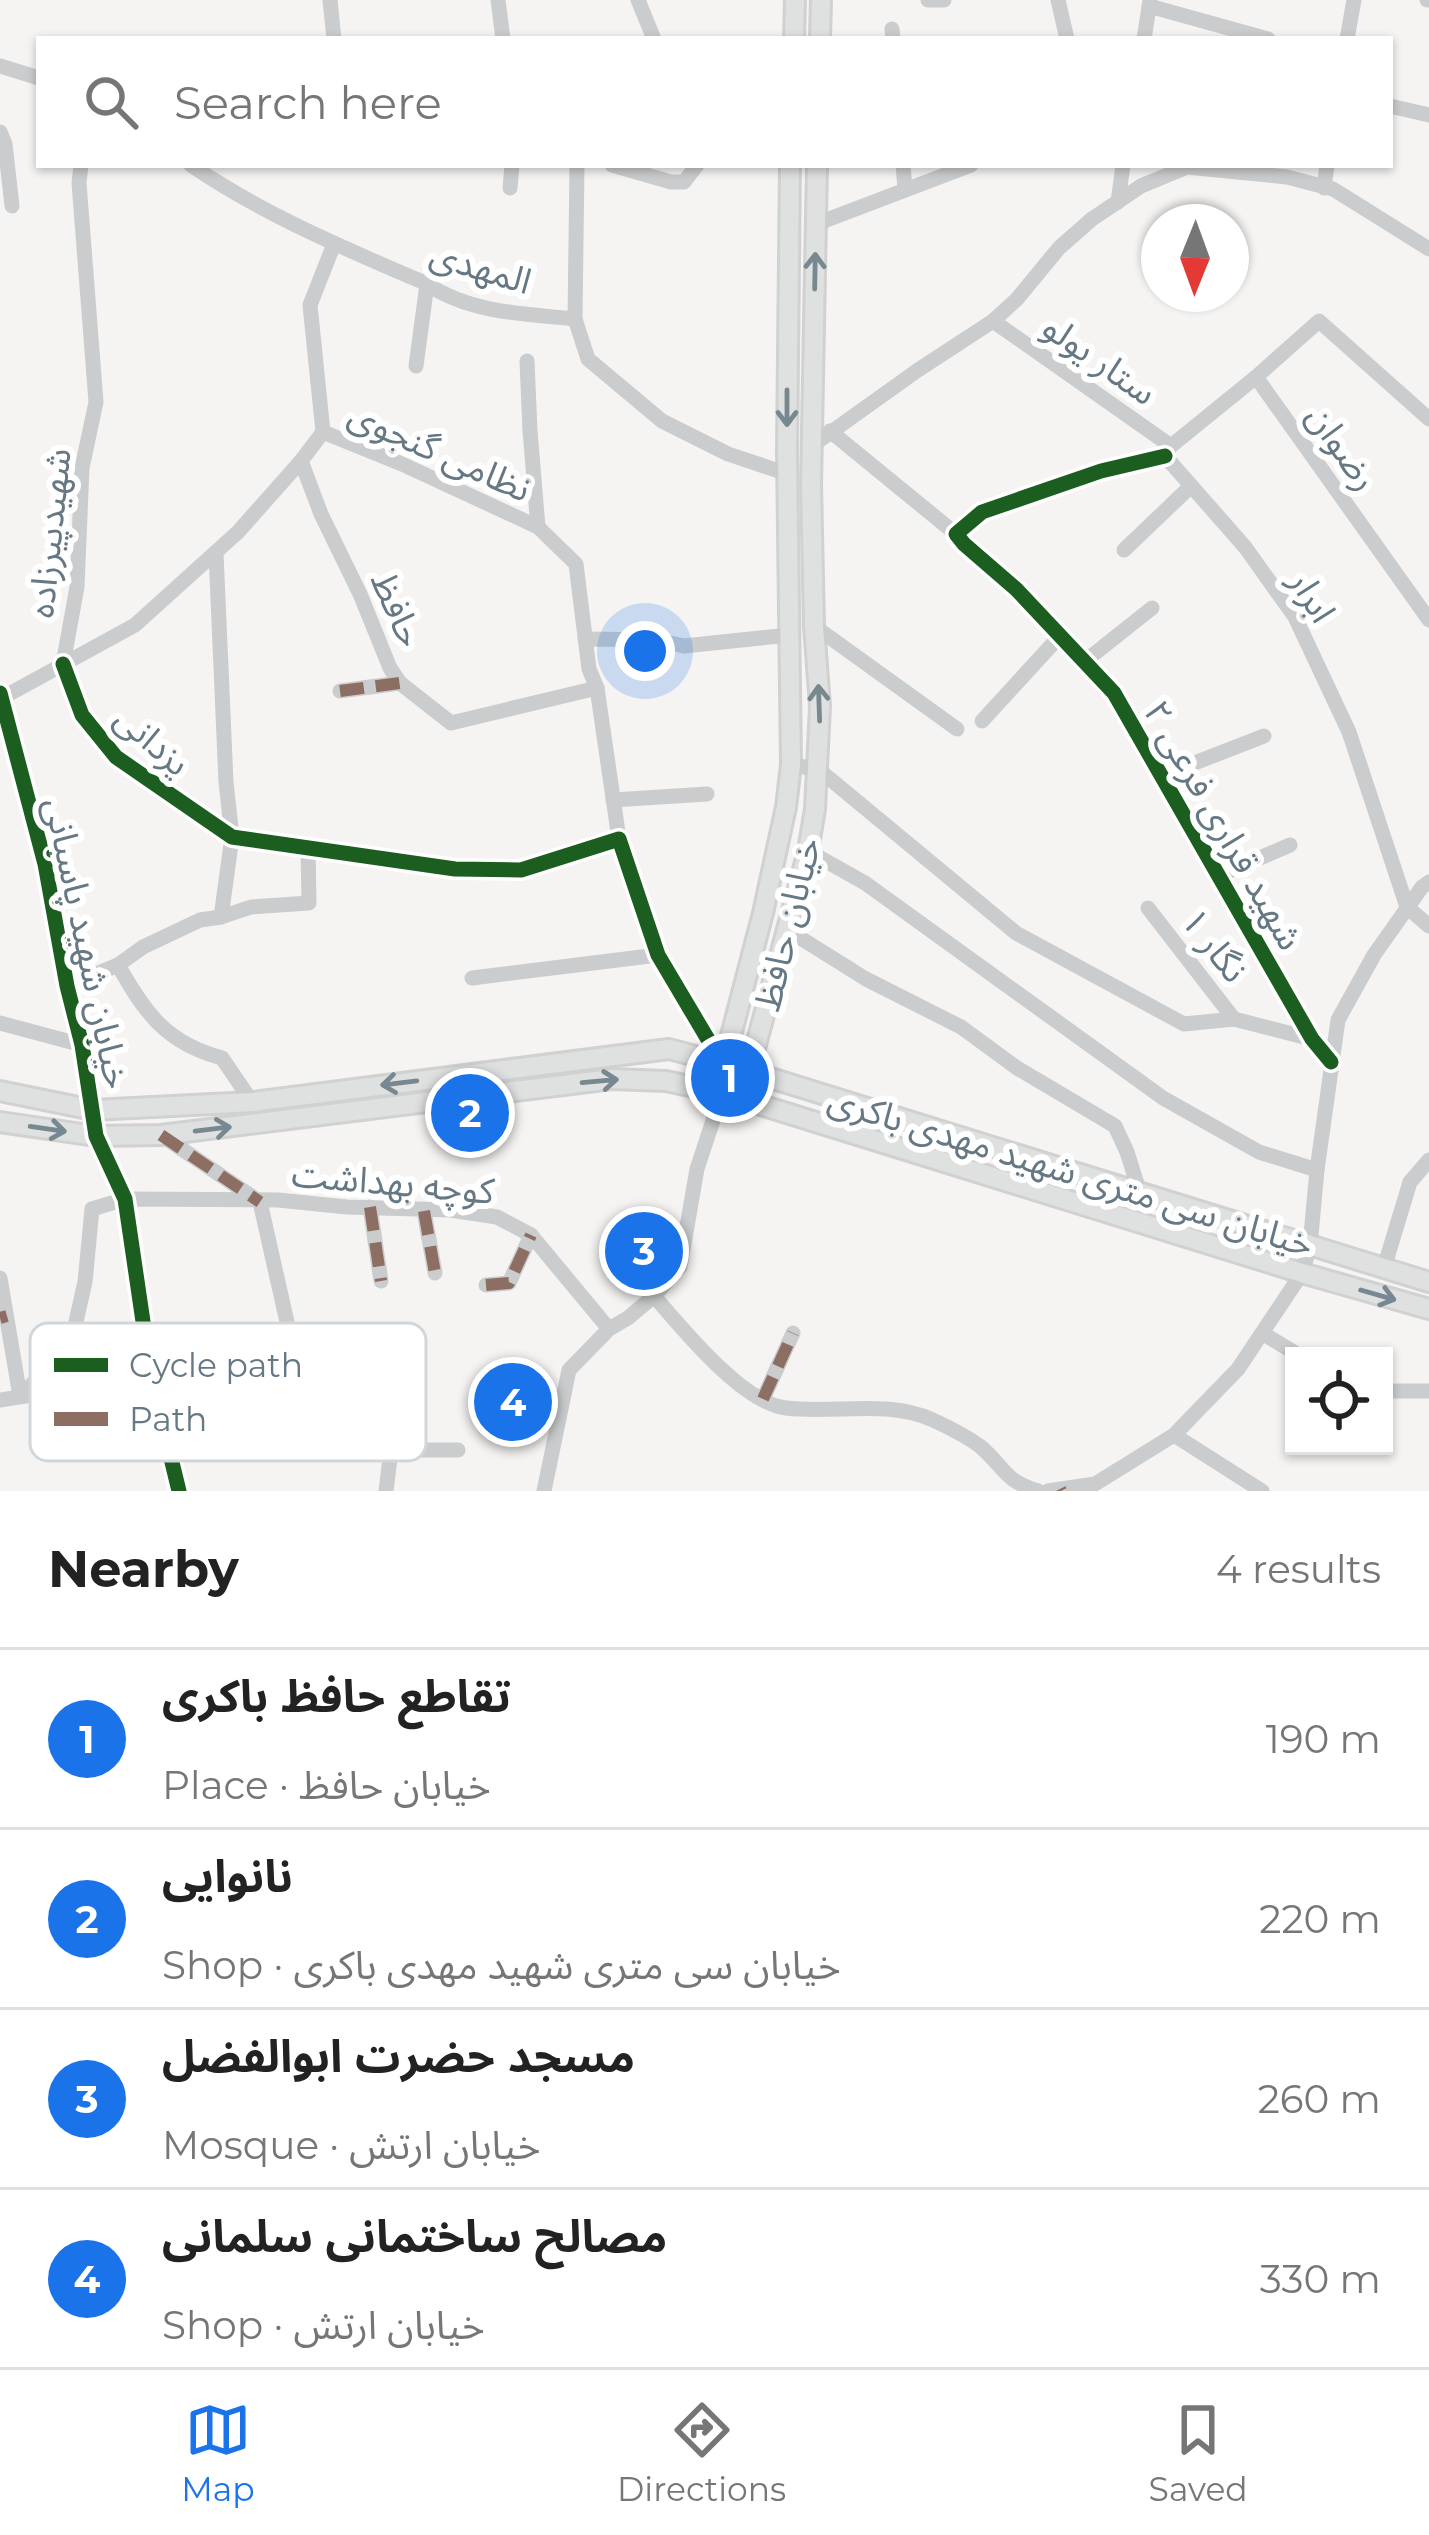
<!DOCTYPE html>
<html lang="en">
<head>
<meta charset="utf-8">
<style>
  :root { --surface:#fff; --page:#f6f6f6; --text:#222; --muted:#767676; --line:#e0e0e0; --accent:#1a73e8 }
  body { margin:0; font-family:Montserrat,"Noto Sans Arabic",sans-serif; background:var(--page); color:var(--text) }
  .controls { position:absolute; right:36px; bottom:36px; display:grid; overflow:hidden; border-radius:0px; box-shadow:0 3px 9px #0004 }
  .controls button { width:108px; height:108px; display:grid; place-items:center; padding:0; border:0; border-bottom:3px solid var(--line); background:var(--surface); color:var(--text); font:60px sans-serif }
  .compass { position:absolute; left:1141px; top:204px; width:108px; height:108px; border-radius:50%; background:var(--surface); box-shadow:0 3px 9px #0004; rotate:181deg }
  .you { position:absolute; left:645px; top:651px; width:42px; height:42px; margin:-30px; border:9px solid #fff; border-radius:50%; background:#1a73e8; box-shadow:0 0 0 18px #1a73e833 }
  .badge { display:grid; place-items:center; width:78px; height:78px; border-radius:50%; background:var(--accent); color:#fff; font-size:39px; font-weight:700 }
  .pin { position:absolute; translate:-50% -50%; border:6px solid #fff; box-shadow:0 3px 12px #0006 }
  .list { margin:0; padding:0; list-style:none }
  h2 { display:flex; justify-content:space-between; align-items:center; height:156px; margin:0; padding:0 48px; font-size:51px }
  h2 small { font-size:39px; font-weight:400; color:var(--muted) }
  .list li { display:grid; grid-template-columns:78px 1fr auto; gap:36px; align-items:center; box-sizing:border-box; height:180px; padding:0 48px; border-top:3px solid var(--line) }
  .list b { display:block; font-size:45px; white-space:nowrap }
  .list p { margin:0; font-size:39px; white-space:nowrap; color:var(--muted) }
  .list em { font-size:39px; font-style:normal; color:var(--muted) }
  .icon { flex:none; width:66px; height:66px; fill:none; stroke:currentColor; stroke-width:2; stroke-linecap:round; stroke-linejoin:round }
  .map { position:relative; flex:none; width:1429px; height:1491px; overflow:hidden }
  .search { position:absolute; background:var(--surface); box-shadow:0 3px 9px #0004; left:36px; right:36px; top:36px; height:132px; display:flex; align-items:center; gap:30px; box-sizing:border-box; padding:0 42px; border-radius:0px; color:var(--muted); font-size:45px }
  .sheet { height:876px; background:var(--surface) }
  nav { display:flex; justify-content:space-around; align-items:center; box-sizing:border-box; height:168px; border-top:3px solid var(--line); background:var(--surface); font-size:33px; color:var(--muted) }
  nav a { display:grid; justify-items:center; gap:6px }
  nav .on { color:var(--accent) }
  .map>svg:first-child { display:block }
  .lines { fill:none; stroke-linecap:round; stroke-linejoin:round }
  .major-casing { stroke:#d1d1d1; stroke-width:24 }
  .minor { stroke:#cacccd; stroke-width:15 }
  .major { stroke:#dfe0e0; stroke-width:18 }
  .quiet { stroke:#8d6e63; stroke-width:12; stroke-dasharray:24 12; stroke-linecap:butt }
  .cycleway-casing { stroke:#fff; stroke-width:22 }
  .cycleway { stroke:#1b5e20; stroke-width:15 }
  .oneway { stroke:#778891 }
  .labels { text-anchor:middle; stroke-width:12; stroke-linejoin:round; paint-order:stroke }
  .street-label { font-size:36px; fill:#657883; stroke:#fff }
  .key { fill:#fff; stroke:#d1d6da; stroke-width:3 }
  .key-label { font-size:33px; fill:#657883 }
</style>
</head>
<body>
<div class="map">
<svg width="1429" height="1491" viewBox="0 0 1429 1491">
  <rect width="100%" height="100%" fill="#f5f4f3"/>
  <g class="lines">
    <defs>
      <g id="major">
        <polyline points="794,39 795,0"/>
        <polyline points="820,39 821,0"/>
        <polyline points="722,1070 763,913 786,807 791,765 787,452 790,165"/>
        <polyline points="0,1091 93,1110 252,1102 669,1049 722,1063 1429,1282"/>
        <polyline points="722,1093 749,1071 808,851 815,809 820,706 814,626 811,485 817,165"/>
        <polyline points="0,1122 96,1136 161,1135 612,1079 666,1081 722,1093 1302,1273 1429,1309"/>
      </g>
    </defs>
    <!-- major casing -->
    <use href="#major" class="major-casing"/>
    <!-- minor -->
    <g class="minor">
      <polyline points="330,0 334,39"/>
      <polyline points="498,0 503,39"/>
      <polyline points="638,0 654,39"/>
      <polyline points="928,0 944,0"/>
      <polyline points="1058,0 1067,39"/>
      <polyline points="1427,0 1429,0"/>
      <polyline points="1149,6 1268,39"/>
      <polyline points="892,29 893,39"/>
      <polyline points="1144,39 1150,1"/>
      <polyline points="1347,39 1354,0"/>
      <polyline points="0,66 39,78"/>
      <polyline points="1390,106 1429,115"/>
      <polyline points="0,132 5,144 12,206"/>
      <path d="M191 165C264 215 346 249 427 284 470 313 525 314 575 319"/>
      <polyline points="577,165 575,319 588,359 662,421 728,454 788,474"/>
      <polyline points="612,165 671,182 684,182 697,165"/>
      <polyline points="903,165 905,189"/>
      <polyline points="510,188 512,165"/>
      <polyline points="1324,188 1327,165"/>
      <polyline points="1118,202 1123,165"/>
      <polyline points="816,224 971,165"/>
      <polyline points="334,244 310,305 323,432 402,464 538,527 576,564 589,669 597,688 619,839"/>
      <polyline points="993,321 1171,446"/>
      <polyline points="527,361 530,431 538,527"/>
      <polyline points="416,366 427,284"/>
      <polyline points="1256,377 1171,446 1165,456 1245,547 1295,617 1349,732 1407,907 1429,926"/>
      <polyline points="1429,419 1319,321 1256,377 1429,620"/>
      <polyline points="830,431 956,534"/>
      <polyline points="323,432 301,461 321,514 360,594 390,668 400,683 451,723 597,688"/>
      <polyline points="813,445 918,370 993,321 1017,299 1059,248 1092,219 1141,186 1187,167 1287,177 1333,189 1429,249"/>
      <polyline points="1165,456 1101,471 982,512 956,534 964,544 1016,589 1114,693 1312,1039 1331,1062"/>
      <polyline points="1124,550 1191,486"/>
      <polyline points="216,553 226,782 232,837 221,917"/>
      <polyline points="814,626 957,729"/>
      <polyline points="585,639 657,640 684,646 789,635"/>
      <polyline points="1084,662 1152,608"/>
      <polyline points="63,664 82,715 116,757 232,837 455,869 521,870 619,839 658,955 722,1063"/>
      <polyline points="63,664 77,587 82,468 96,402 79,183 81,165"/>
      <polyline points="340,691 400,683"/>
      <polyline points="0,693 45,864 67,986 82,1045 96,1136 125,1199 151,1376 179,1491"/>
      <polyline points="0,699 135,625 238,532 301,461"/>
      <polyline points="982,721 1060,636"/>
      <polyline points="791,765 818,769 1016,933 1184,1024 1234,1019 1312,1039"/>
      <polyline points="1161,776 1264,736"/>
      <polyline points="613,800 707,794"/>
      <polyline points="808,851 865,883 1163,1098 1259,1152 1317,1170"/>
      <polyline points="1218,876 1290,845"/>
      <polyline points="1148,908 1234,1019"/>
      <polyline points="786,929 866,979 961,1027 1017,1068 1115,1126 1127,1152 1139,1190"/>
      <path d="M118 965C145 1013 166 1043 222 1058L252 1102"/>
      <polyline points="472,978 658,955"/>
      <polyline points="67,986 118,965 143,947 200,920 221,917 251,907 309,903 308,849"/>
      <polyline points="0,1023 82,1045"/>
      <polyline points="161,1135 260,1202 296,1362 299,1415"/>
      <polyline points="370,1207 381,1281"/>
      <polyline points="424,1211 435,1273"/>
      <polyline points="1384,1268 1410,1182 1429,1160"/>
      <polyline points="0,1278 20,1396"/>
      <polyline points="486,1285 509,1283 531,1235"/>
      <path d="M654 1296C682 1328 742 1403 786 1408 834 1414 886 1399 933 1420 948 1427 968 1437 981 1447 1006 1469 1003 1480 1038 1491"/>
      <polyline points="1264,1334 1300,1356"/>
      <polyline points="1384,1391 1429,1391"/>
      <polyline points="20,1396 70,1348 85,1282 92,1209 125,1199 278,1200 347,1207 450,1210 497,1217 531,1235 609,1329"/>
      <polyline points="763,1399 793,1333"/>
      <polyline points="0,1400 151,1376"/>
      <polyline points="165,1433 299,1415 387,1412 391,1450 386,1491"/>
      <polyline points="1174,1435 1262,1491"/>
      <polyline points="391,1450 458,1450"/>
      <polyline points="544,1491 569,1370 609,1329 628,1318 654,1296 680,1267 697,1169 722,1093"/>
      <polyline points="1048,1491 1095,1484 1174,1435 1238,1369 1302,1273 1310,1246 1317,1170 1338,1020 1374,955 1422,887 1429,882"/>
    </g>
    <!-- major -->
    <use href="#major" class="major"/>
    <!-- quiet -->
    <g class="quiet">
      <polyline points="340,691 400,683"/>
      <polyline points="161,1135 260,1202"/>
      <polyline points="370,1207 381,1281"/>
      <polyline points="424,1211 435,1273"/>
      <polyline points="486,1285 509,1283 531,1235"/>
      <polyline points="0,1318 7,1316"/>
      <polyline points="763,1399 793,1333"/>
      <polyline points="1060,1489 1061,1491"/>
    </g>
    <defs>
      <g id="cycleway">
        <polyline points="1165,456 1101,471 982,512 956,534 964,544 1016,589 1114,693 1312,1039 1331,1062"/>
        <polyline points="63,664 82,715 116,757 232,837 455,869 521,870 619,839 658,955 722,1063"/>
        <polyline points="0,693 45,864 67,986 82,1045 96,1136 125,1199 151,1376 179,1491"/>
      </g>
    </defs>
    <!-- cycleway casing -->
    <use href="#cycleway" class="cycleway-casing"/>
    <!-- cycleway -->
    <use href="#cycleway" class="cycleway"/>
  </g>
  <!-- one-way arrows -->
  <defs><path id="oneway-shaft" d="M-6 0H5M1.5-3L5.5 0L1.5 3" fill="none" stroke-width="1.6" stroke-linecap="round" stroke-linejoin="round" transform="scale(3)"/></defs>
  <g class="oneway">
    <use href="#oneway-shaft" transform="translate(815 271) rotate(-89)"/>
    <use href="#oneway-shaft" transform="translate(787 408) rotate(90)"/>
    <use href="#oneway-shaft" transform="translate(819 703) rotate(-92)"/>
    <use href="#oneway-shaft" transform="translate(600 1081) rotate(-5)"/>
    <use href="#oneway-shaft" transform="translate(399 1083) rotate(173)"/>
    <use href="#oneway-shaft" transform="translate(48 1129) rotate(8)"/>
    <use href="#oneway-shaft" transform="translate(213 1129) rotate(-7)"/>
    <use href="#oneway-shaft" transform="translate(1378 1295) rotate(16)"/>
  </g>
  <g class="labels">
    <!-- street labels -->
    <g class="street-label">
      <text transform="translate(481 267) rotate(17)" y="13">المهدی</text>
      <text transform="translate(1100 359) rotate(35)" y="13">ستار یولو</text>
      <text transform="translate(1343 447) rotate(55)" y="13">رضوان</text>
      <text transform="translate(440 451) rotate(24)" y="13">نظامی گنجوی</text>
      <text transform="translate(49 533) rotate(-84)" y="13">شهیدپیرزاده</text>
      <text transform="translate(1313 596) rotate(59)" y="13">ابرار</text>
      <text transform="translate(398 609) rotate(66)" y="13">حافظ</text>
      <text transform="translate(153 740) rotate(41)" y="13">یزدانی</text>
      <text transform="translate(1224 825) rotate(60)" y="13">شهید قراری فرعی ۲</text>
      <text transform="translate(787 924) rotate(-76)" y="13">خیابان حافظ</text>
      <text transform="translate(88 943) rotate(78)" y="13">خیابان شهید پاسبانی</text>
      <text transform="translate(1215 945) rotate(52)" y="13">نگار ۱</text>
      <text transform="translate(1071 1171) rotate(17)" y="13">خیابان سی متری شهید مهدی باکری</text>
      <text transform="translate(393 1182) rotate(5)" y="13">کوچه بهداشت</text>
    </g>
  </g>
  <!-- legend -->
  <rect x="30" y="1323" width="396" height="138" rx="18" class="key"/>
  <rect x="54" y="1358" width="54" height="14" fill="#1b5e20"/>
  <rect x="54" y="1412" width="54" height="14" fill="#8d6e63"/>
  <g class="key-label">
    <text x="129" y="1377">Cycle path</text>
    <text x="129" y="1431">Path</text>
  </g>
</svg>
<div class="controls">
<button><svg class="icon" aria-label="locate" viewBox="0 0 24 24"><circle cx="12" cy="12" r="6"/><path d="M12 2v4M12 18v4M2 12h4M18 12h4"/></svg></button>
</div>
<svg class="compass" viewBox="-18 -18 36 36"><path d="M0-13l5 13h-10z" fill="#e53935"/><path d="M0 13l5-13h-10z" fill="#767676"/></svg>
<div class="you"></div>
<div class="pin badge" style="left:730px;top:1078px">1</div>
<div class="pin badge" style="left:470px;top:1113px">2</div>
<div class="pin badge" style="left:644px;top:1251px">3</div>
<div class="pin badge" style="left:513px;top:1402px">4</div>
<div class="search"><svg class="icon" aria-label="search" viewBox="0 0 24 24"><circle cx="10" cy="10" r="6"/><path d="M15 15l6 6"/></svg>Search here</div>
</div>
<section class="sheet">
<h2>Nearby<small>4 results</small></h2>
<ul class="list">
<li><span class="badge">1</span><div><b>تقاطع حافظ باکری</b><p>Place · خیابان حافظ</p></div><em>190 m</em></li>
<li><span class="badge">2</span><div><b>نانوایی</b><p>Shop · خیابان سی متری شهید مهدی باکری</p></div><em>220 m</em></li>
<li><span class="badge">3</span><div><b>مسجد حضرت ابوالفضل</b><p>Mosque · خیابان ارتش</p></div><em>260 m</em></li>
<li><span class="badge">4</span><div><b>مصالح ساختمانی سلمانی</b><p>Shop · خیابان ارتش</p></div><em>330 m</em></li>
</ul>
</section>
<nav>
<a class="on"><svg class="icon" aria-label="map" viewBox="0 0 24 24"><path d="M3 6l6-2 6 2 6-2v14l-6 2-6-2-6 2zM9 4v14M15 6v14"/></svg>Map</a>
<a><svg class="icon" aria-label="directions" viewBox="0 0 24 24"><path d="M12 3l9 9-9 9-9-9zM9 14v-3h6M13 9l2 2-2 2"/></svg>Directions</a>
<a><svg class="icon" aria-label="saved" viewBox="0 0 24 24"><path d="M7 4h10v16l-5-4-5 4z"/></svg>Saved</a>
</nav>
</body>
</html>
